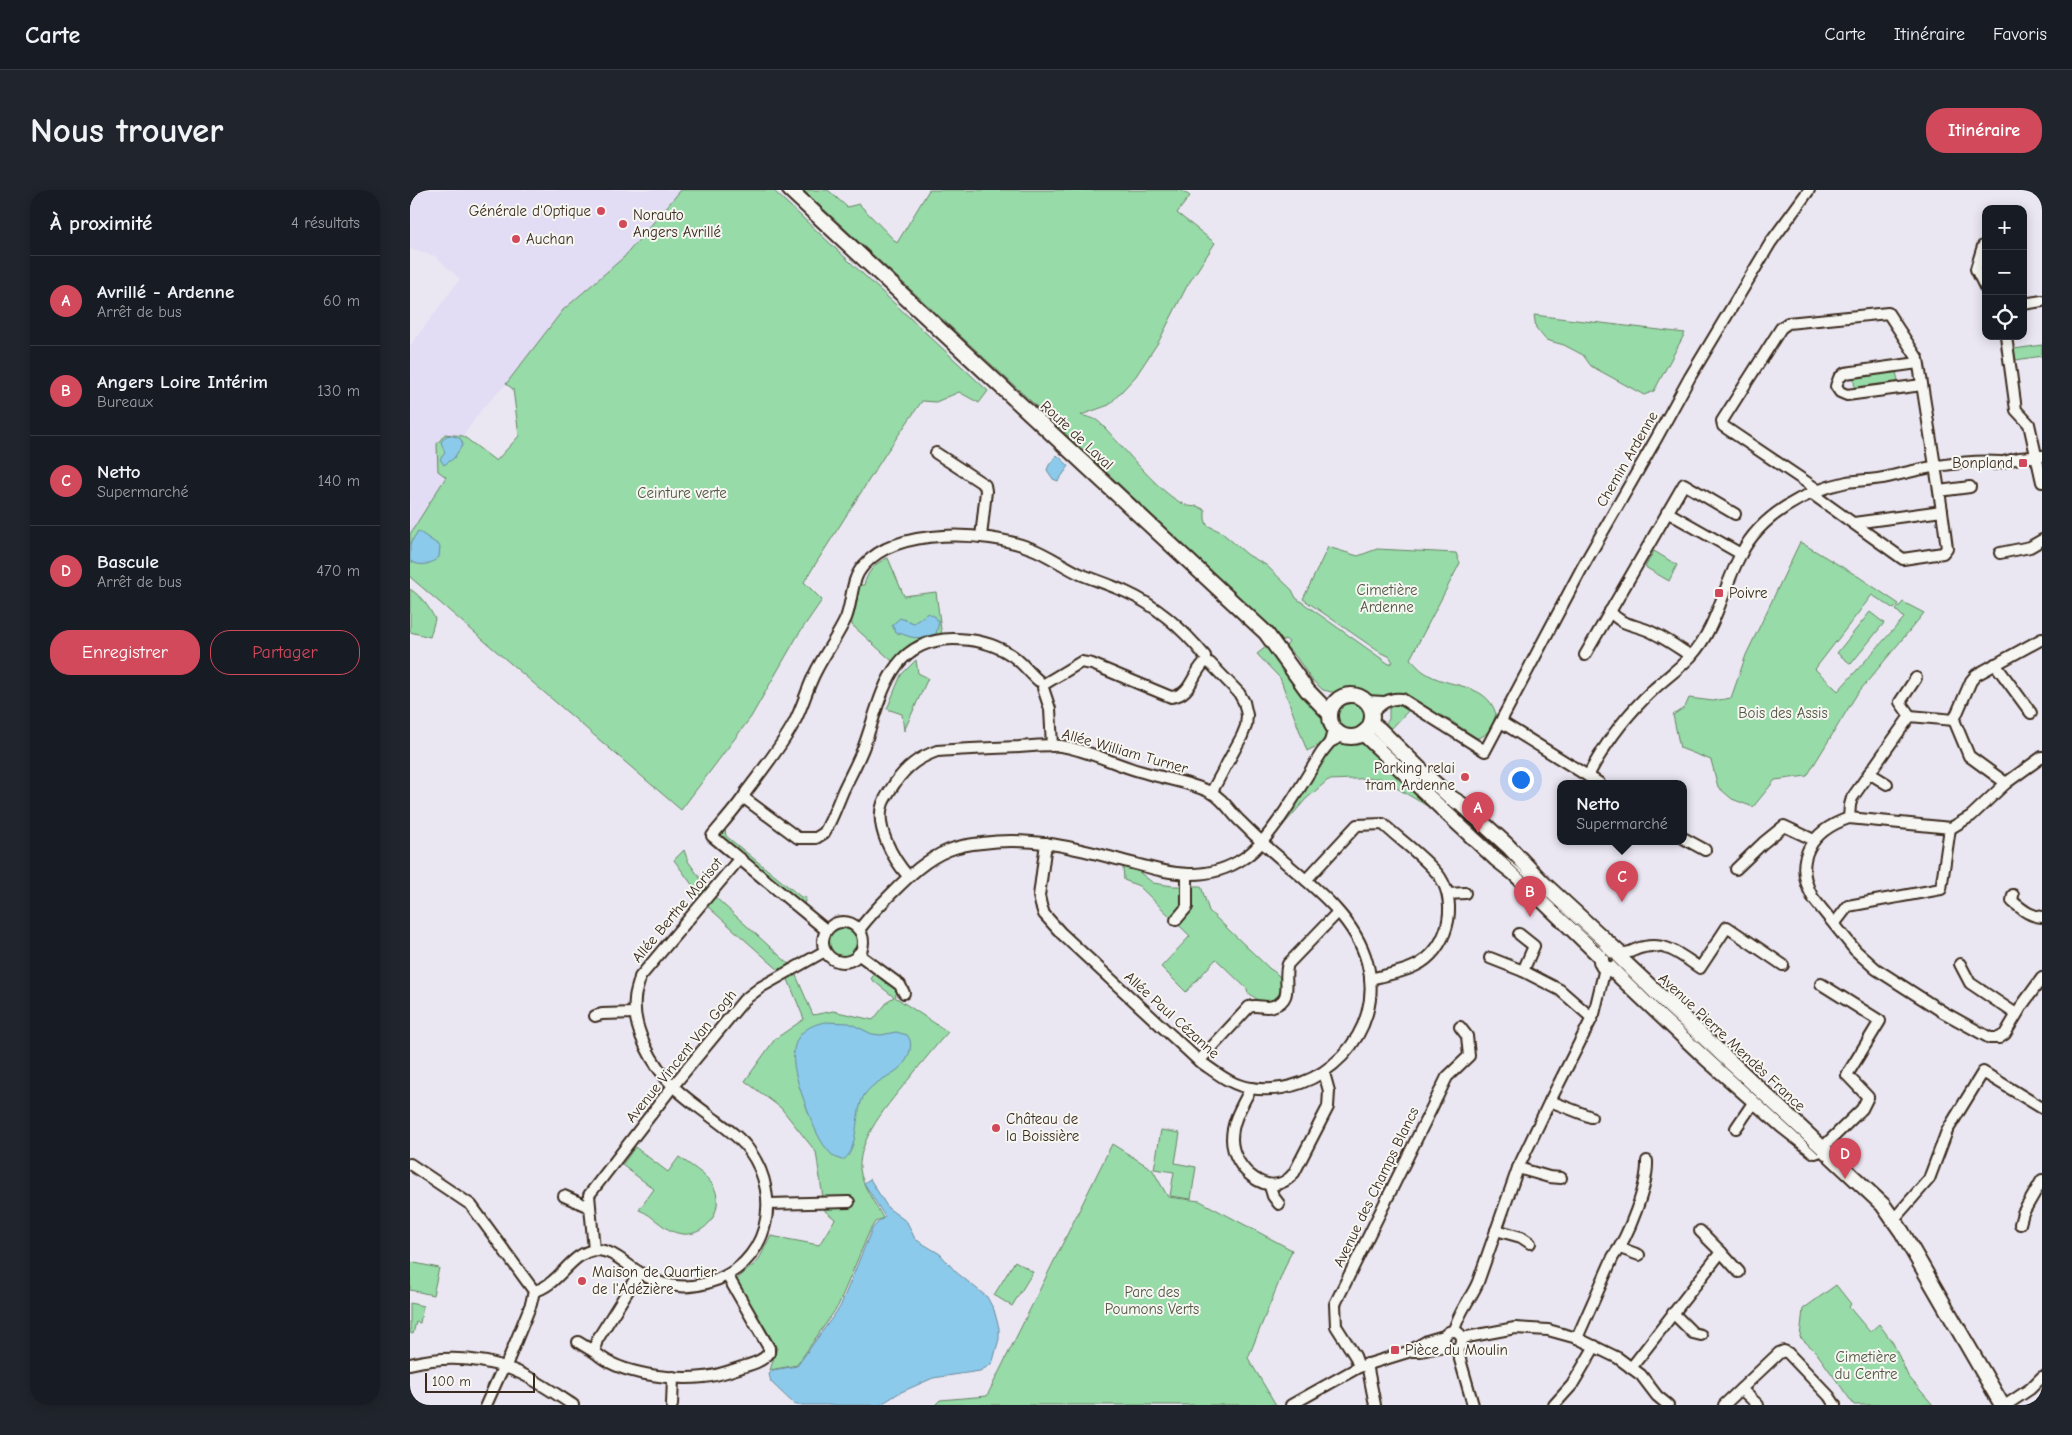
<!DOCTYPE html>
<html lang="fr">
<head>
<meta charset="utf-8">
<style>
  :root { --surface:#171b24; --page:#20242c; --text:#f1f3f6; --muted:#9ea1a6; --line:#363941; --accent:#d1495b }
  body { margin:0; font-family:"Comic Neue",sans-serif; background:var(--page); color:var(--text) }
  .controls { position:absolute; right:15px; top:15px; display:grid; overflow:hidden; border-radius:10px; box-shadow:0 2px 12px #0003 }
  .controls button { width:45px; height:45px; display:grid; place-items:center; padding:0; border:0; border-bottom:1px solid var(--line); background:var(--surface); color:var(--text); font:25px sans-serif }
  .scale { position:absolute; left:15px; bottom:12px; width:110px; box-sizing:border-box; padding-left:5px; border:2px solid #3b2a1e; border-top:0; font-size:14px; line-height:18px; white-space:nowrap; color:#3b2a1e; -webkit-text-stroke:4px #f6f6f2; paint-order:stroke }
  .you { position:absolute; left:1110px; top:589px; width:18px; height:18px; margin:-12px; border:4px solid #fff; border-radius:50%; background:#1a73e8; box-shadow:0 0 0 8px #1a73e833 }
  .badge { display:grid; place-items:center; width:32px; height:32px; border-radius:50%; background:var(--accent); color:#fff; font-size:16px; font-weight:700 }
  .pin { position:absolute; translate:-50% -41px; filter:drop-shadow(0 1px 2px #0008) }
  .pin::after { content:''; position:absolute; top:26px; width:18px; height:15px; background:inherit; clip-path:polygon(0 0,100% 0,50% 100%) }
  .popup { position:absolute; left:1147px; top:590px; width:130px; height:65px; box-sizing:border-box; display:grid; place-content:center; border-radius:10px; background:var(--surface); filter:drop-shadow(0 1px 4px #0005); font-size:16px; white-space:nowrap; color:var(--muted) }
  .popup b { font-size:19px; color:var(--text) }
  .popup::after { content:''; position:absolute; left:50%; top:100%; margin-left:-10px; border:10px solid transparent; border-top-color:var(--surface) }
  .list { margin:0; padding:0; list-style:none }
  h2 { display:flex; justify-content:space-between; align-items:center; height:65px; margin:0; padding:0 20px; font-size:21px }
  h2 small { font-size:16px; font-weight:400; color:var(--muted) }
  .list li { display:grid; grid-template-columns:32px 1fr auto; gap:15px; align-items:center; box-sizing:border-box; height:90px; padding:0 20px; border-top:1px solid var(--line) }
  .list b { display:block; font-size:19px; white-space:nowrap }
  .list p { margin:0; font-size:16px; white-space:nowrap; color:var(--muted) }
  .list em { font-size:16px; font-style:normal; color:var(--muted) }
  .actions { display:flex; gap:10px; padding:15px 20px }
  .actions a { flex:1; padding:11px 0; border:1px solid var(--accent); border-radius:20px; text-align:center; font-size:18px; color:var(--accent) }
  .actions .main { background:var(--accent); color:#fff }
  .icon { flex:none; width:28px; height:28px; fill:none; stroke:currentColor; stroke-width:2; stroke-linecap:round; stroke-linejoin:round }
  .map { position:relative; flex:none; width:1632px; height:1215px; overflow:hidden; border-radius:20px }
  header { display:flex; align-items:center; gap:30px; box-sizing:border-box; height:70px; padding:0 25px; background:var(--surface); border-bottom:1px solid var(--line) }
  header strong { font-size:24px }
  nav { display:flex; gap:28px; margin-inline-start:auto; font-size:18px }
  .intro { display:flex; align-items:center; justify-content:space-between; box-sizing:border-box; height:120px; padding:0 30px }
  h1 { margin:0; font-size:35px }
  .button { padding:12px 22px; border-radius:20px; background:var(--accent); color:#fff; font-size:18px; font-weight:700 }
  main { display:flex; gap:30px; padding:0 30px }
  aside { flex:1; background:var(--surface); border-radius:20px; box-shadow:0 2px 12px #0003 }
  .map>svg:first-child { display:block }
  .built { fill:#e2dcf4 }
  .green { fill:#96dba8; stroke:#688263 }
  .water { fill:#8bcaeb; stroke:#6b8a99 }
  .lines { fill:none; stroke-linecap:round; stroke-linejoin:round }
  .minor-casing { stroke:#3b2a1e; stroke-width:14 }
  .major-casing { stroke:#3b2a1e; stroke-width:18 }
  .minor { stroke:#f6f6f2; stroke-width:10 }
  .major { stroke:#f6f6f2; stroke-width:14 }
  .tram { stroke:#3b2a1e; stroke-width:1 }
  .poi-dot { fill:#d1495b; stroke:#f6f6f2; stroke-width:2 }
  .labels { text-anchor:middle; stroke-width:4; stroke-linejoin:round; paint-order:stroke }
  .poi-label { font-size:15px; fill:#3b2a1e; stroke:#f6f6f2; text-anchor:start }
  .street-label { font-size:15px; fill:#3b2a1e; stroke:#f6f6f2 }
  .park-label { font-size:15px; fill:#525640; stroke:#f6f6f2 }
</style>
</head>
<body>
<header>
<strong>Carte</strong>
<nav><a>Carte</a><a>Itinéraire</a><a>Favoris</a></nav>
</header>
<div class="intro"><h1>Nous trouver</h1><a class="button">Itinéraire</a></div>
<main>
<aside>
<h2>À proximité<small>4 résultats</small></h2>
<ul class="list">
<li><span class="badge">A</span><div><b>Avrillé - Ardenne</b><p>Arrêt de bus</p></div><em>60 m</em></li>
<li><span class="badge">B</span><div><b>Angers Loire Intérim</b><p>Bureaux</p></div><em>130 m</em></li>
<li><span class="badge">C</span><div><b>Netto</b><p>Supermarché</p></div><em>140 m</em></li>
<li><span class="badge">D</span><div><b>Bascule</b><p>Arrêt de bus</p></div><em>470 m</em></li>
</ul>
<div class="actions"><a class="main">Enregistrer</a><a>Partager</a></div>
</aside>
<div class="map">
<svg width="1632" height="1215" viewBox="0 0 1632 1215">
  <rect width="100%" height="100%" fill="#eae7f3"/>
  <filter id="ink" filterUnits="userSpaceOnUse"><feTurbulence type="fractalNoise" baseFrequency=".02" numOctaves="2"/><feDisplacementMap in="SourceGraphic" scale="10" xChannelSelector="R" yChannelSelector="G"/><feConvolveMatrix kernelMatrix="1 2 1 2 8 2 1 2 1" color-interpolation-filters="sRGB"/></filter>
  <g filter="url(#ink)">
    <!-- built -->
    <polygon class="built" points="0,0 271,0 214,67 153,120 96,194 71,220 53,246 35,244 36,287 0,344 0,156 50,89 25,66 0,59"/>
    <!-- green -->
    <g class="green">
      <polygon points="271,0 363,0 578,201 569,213 549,202 526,212 512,211 476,263 394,392 412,410 388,445 341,527 271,620 0,387 0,344 36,287 28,281 27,254 35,244 53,246 86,271 109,246 103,199 96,194 153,120 214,67"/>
      <path d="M393 0H418L437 17 449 14 487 53 519 0H771L780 6 767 23 805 53 777 96 749 151 726 186 699 215 671 225C677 227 685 228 689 232 707 248 763 324 787 316L795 320V329L797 335 811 342 838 365 856 375 882 400 886 408 979 474 983 472 979 466 971 463 893 409 918 357 948 366 967 359 1046 363 1050 373 1000 469C1005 473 1009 479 1014 482 1038 499 1076 491 1086 524 1083 534 1078 547 1067 548L1038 529 1035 532 1000 509H964L947 499 926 503 913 500 901 489 887 468 876 456 879 452 875 449 871 452 865 443 866 442 637 226Z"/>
      <polygon points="1124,125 1275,143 1244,201 1234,205 1181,176 1173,165 1154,155 1136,150 1126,138"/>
      <polygon points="1632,155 1632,166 1606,170 1604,159"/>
      <polygon points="1485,178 1489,194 1445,200 1443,184"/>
      <polygon points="1390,352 1449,387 1489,414 1484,419 1462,405 1405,479 1428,501 1494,428 1486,420 1493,412 1514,423 1447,504 1397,586 1365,590 1343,617 1322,609 1308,597 1301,570 1270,558 1263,525 1275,517 1279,508 1303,511 1321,508 1336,465"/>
      <polygon points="1244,361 1267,375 1259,391 1235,377"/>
      <path d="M478 368 494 406 526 402 532 447 499 460 482 471 442 435 441 427 447 395H454C457 383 465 372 478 368Z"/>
      <path d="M0 399C12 407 19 417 25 429L20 447 0 442Z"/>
      <polygon points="1460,422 1474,433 1441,474 1427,463"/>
      <polygon points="857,456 863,467 866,465 868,473 890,501 915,524 918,540 918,547 911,558 907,556 897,561 870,488 847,464"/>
      <polygon points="506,470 508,483 518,488 494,541 492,524 477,519 491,485"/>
      <circle cx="942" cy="525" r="17"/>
      <polygon points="987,514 999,520 980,540 975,535 979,529 979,519 983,515"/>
      <path d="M933 550 939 552 955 551 1025 616 1022 619 970 588 918 590 896 609 870 639C879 618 912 560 933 550Z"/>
      <polygon points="313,637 315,639 316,646 391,707 396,708 394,714 310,648 309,645"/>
      <polygon points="274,660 278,671 297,698 291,707 264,670"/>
      <path d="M713 677 728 681 743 693 763 696H791L799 721 860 779C871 785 872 791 874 803L866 812 852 813 837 802 838 800 806 769 776 802 751 777 780 746 729 696 714 690Z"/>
      <polygon points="305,707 381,776 371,782 297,716"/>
      <circle cx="432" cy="752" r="17"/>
      <path d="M466 781 488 799 485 807 538 842C527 854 517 867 506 880 486 906 448 944 450 979 452 996 465 1013 473 1028L465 1032 460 1040 428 1116 387 1175 360 1180 367 1158 326 1090 348 1071 361 1046 409 1055 425 1029 415 1021 406 962 371 918 335 891 365 849 394 829 377 787 385 783 403 825 423 821 463 830 479 810 484 807 461 789Z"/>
      <polygon points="751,940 770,943 765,973 786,977 781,1009 760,1006 764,982 744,979"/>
      <polygon points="702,954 742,979 758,1007 790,1011 882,1060 838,1168 866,1215 525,1215 530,1210 577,1206"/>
      <path d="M225 957 258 982 269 967C280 975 294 983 302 994 317 1016 298 1047 272 1044 254 1042 244 1025 229 1020L244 999 212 975Z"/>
      <polygon points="605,1071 623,1082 602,1116 584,1105"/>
      <polygon points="0,1072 29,1078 23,1105 0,1100"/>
      <polygon points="1426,1095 1441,1114 1439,1117 1460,1142 1469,1134 1483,1153 1498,1186 1523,1215 1444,1215 1406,1162 1390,1147 1393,1119"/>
      <polygon points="0,1113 13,1116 10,1133 6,1132 3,1144 0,1143"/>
    </g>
    <!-- water -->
    <g class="water">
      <polygon points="40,245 50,248 53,254 44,268 34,275 30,269 35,263 31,252 36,246"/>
      <polygon points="647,265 659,276 648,291 643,289 637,280 639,275"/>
      <path d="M8 341 30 356 29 367C20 375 11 377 0 371V354Z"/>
      <path d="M518 423 524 426 529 432 526 444C518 446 509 449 501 447 496 446 492 443 486 443L482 435 490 428 504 433Z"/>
      <path d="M415 832 439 833 462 844 471 845 486 842 497 845C501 850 501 854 500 860 495 885 469 885 455 904 444 919 449 965 432 970 413 966 401 930 395 913 384 883 369 841 415 832Z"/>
      <polygon points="460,989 478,1018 497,1032 505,1049 530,1064 546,1082 577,1107 584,1120 589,1138 589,1149 583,1171 580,1175 570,1181 523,1188 489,1203 470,1215 385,1215 361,1192 359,1184 363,1180 387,1176 430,1117 462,1039 468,1032 475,1027 454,993"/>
    </g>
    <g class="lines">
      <defs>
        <g id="minor">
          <polyline points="1573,56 1566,79 1576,99"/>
          <polyline points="1613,114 1632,111"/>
          <polyline points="1596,146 1606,220 1619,234 1632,292"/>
          <polyline points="1508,173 1435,183 1429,188 1426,196 1430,202 1437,205 1512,195"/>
          <polyline points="526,263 575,295 576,301 571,347"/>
          <polyline points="1585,274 1609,268 1632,266"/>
          <polyline points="1408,300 1313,236 1312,231 1371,138 1378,133 1478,123 1508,169 1529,301 1560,297"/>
          <polyline points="1401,303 1493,369 1533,363 1537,358 1532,321"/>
          <polyline points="1257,322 1331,364"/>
          <polyline points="1444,333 1532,321 1529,301"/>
          <polyline points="1590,363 1620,357 1632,350"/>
          <path d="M1200 421C1211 435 1222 434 1237 440 1252 446 1267 457 1281 466"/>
          <polyline points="1175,465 1274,294 1325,324"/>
          <polyline points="800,473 829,503 834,512 837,525 836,536 832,546 801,603"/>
          <polyline points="1585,474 1621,523"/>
          <path d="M636 493 671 472 682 474 761 507C781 505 781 487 793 474"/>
          <polyline points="633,498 640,519 642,556"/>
          <polyline points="956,511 974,512"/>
          <path d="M962 523C971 514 979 507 992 509L1075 561 1172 378 1246 249 1280 187 1361 52 1399 0"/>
          <polyline points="1500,526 1490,512 1506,488"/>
          <polyline points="1091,532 1189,593"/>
          <polyline points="920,552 924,537"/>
          <path d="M1632 567 1596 593 1561 626 1541 638 1439 628C1401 641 1382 670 1403 708L1445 760 1466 779 1533 822 1580 848H1589L1595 844 1613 814 1632 788"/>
          <polyline points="1459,583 1477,594"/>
          <path d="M1178 586C1194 555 1218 523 1244 499 1256 488 1270 478 1281 466 1307 438 1313 397 1331 364 1351 325 1395 301 1437 292 1451 290 1465 290 1478 287 1512 278 1555 269 1590 272"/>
          <polyline points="1596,593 1559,566 1544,530 1561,491 1566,485 1632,449"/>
          <path d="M334 608 388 648H406L414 643C422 630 427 615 433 601 440 586 448 572 454 556 472 507 478 450 543 449 563 449 582 453 598 463 611 470 618 482 629 491"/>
          <polyline points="1439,628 1440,615 1442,608 1500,526 1544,530"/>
          <polyline points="1273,648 1295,660"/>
          <polyline points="1326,679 1353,653 1374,636 1404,650"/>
          <path d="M498 686C483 669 464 636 473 613 476 606 481 599 485 593 497 576 508 568 527 561 554 559 581 558 609 557 622 556 638 554 651 556 678 560 704 574 729 581 752 588 779 592 800 602 813 608 821 623 831 632 846 647 861 661 877 674 909 701 946 731 957 772 977 843 911 909 840 898 820 895 806 882 789 871L651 743 634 724 631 715 629 706 636 653"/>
          <path d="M896 690 947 635 973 634C989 649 1017 669 1030 687 1049 716 1037 761 1005 776 991 783 975 785 960 789"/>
          <polyline points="1038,704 1055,703"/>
          <path d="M1603 705 1602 711C1612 719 1619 726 1632 727"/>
          <polyline points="766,730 777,717 777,685"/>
          <circle cx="433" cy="752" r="20"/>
          <polyline points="1425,733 1438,716 1531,699 1540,638"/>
          <path d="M416 740 302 646C310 636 334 609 336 602 353 579 371 557 384 533 393 516 397 498 406 481 415 463 428 446 436 428 443 410 440 390 454 375 488 337 576 341 620 358 637 364 653 376 670 384 685 390 701 395 716 402 747 416 773 439 795 466"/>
          <path d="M449 740C459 726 470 715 482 703 499 686 516 669 539 660 549 656 561 654 572 653 621 646 667 658 714 671 756 682 794 695 834 668 861 651 894 590 912 562L920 552 934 545"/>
          <polyline points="1109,744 1124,756 1113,781 1150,800 1182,828"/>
          <path d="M1208 762C1221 765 1222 759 1234 757 1257 752 1272 766 1290 778L1317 737 1373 775"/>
          <polyline points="448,764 490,795 494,803"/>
          <polyline points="1080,768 1113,781"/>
          <polyline points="1550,774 1560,793 1606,824"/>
          <polyline points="185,826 192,824 225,823"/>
          <path d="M789 871 839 817C847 814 855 819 863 816 885 810 872 789 878 774L928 722"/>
          <path d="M841 898C833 914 822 930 822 949 822 978 860 1013 884 983L918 917 919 901 914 883"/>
          <polyline points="1140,911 1181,927"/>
          <polyline points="1326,938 1345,910"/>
          <polyline points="1408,962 1452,919 1458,907 1437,885 1470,831 1411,794"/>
          <polyline points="0,974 61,1015 124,1101 121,1114 95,1178 90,1184 76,1215"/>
          <polyline points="1108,978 1139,987 1151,988"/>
          <polyline points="860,996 863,1006 869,1014"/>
          <polyline points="154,1006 179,1017"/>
          <polyline points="358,1014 439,1012"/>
          <polyline points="1484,1029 1519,989 1537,941 1573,882 1632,918"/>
          <polyline points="1610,1034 1613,1023 1632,990"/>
          <polyline points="1086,1040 1111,1047 1120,1053"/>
          <polyline points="1210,1058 1229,1065"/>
          <polyline points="184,1060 179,1005 263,896 334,810 351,797 415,761"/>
          <polyline points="1311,1062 1329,1082"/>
          <path d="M229 1083 187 1150 185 1157 186 1163C210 1185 263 1190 294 1187 307 1186 320 1181 332 1177 342 1174 353 1171 359 1163V1158L317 1085"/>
          <path d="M124 1101C149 1096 160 1062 186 1060 203 1060 215 1074 229 1082 249 1096 274 1100 297 1093 358 1077 374 1008 339 960 329 946 312 935 299 925 287 916 274 907 264 897 243 876 222 839 225 809 225 802 229 794 230 787L330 668"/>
          <polyline points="1263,1123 1283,1143 1291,1145"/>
          <circle cx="1043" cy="1150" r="9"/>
          <path d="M1044 1141C1048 1122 1061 1109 1068 1092L1108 978 1140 911 1184 824 1195 778"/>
          <polyline points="1052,1148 1105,1138 1138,1140 1167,1148 1208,1168 1231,1185 1247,1206 1258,1215"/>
          <path d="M1167 1148 1203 1067C1218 1047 1238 996 1237 971"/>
          <polyline points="168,1152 186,1163"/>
          <polyline points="1047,1159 1063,1215"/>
          <polyline points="1001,1160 1017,1151 1034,1146"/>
          <path d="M0 1174C34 1166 69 1167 103 1180 124 1188 144 1203 163 1215"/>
          <polyline points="957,1174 965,1215"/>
          <polyline points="949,1177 945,1166 926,1136 925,1114 1037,887 1059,866 1057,846 1050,837"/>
          <polyline points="1221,1178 1311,1062 1290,1041"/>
          <polyline points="1331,1199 1348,1215"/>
          <polyline points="262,1215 263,1187"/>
          <polyline points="881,1215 949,1177 1001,1161 1011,1161 1035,1156"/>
          <polyline points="1144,1215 1162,1195 1185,1156"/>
          <polyline points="1314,1215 1369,1163 1374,1161 1378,1163 1419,1206 1425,1215"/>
          <polyline points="1596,1215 1620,1199 1632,1187"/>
        </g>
        <g id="major">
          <polyline points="380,0 856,443 897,500 920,524"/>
          <circle cx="941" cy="526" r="21"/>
          <path d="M961 533 969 539 1021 590 1040 607 1054 616 1098 656 1133 693 1208 762 1211 769 1208 777 1203 780 1195 778C1189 772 1190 766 1195 761L1205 760"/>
          <polyline points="953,543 1040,626 1086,669 1104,683 1191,767"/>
          <polyline points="1211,769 1473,1015 1492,1042 1592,1215"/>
          <polyline points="1203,780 1297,869 1373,936 1405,961"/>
        </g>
      </defs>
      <!-- minor casing -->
      <use href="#minor" class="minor-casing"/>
      <!-- major casing -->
      <use href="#major" class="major-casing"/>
      <!-- minor -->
      <use href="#minor" class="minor"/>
      <!-- major -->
      <use href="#major" class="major"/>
      <!-- tram -->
      <polyline class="tram" points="975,556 1179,747 1255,822 1408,963"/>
    </g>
  </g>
  <!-- markers -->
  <g class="poi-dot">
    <circle cx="191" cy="21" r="5"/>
    <circle cx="213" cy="34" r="5"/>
    <circle cx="106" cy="49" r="5"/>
    <rect x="1608" y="268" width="10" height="10" rx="2.5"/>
    <rect x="1304" y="398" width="10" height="10" rx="2.5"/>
    <circle cx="1055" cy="587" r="5"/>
    <circle cx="586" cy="938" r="5"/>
    <circle cx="172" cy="1091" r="5"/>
    <rect x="980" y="1155" width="10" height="10" rx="2.5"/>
  </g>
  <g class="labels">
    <!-- poi labels -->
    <g class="poi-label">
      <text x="181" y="26" text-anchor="end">Générale d'Optique</text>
      <text x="223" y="30">Norauto<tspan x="223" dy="17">Angers Avrillé</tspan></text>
      <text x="116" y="54">Auchan</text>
      <text x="1603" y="278" text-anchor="end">Bonpland</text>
      <text x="1319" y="408">Poivre</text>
      <text x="1045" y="583" text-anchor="end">Parking relai<tspan x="1045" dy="17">tram Ardenne</tspan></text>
      <text x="596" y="934">Château de<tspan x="596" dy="17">la Boissière</tspan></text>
      <text x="182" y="1087">Maison de Quartier<tspan x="182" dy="17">de l'Adézière</tspan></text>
      <text x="995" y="1165">Pièce du Moulin</text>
    </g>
    <!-- street labels -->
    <g class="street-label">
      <text transform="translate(667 245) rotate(43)" y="5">Route de Laval</text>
      <text transform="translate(1217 269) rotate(-60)" y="5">Chemin Ardenne</text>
      <text transform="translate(715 561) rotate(16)" y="5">Allée William Turner</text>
      <text transform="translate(267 720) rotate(-50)" y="5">Allée Berthe Morisot</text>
      <text transform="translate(762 825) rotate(42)" y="5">Allée Paul Cézanne</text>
      <text transform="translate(1322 852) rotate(43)" y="5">Avenue Pierre Mendès France</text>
      <text transform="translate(271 866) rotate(-51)" y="5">Avenue Vincent Van Gogh</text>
      <text transform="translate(966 997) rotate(-64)" y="5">Avenue des Champs Blancs</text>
    </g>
    <!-- park labels -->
    <g class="park-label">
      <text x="272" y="308">Ceinture verte</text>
      <text x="977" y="405">Cimetière<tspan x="977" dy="17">Ardenne</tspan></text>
      <text x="1373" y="528">Bois des Assis</text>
      <text x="742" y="1107">Parc des<tspan x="742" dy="17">Poumons Verts</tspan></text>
      <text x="1456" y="1172">Cimetière<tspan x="1456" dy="17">du Centre</tspan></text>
    </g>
  </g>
</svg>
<div class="controls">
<button>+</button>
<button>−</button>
<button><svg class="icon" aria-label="locate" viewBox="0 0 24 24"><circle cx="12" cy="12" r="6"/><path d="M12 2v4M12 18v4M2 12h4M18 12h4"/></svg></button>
</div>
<div class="scale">100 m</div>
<div class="you"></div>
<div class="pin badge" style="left:1068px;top:643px">A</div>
<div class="pin badge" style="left:1120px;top:727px">B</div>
<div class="pin badge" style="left:1212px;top:712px">C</div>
<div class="popup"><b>Netto</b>Supermarché</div>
<div class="pin badge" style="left:1435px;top:989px">D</div>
</div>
</main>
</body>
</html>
